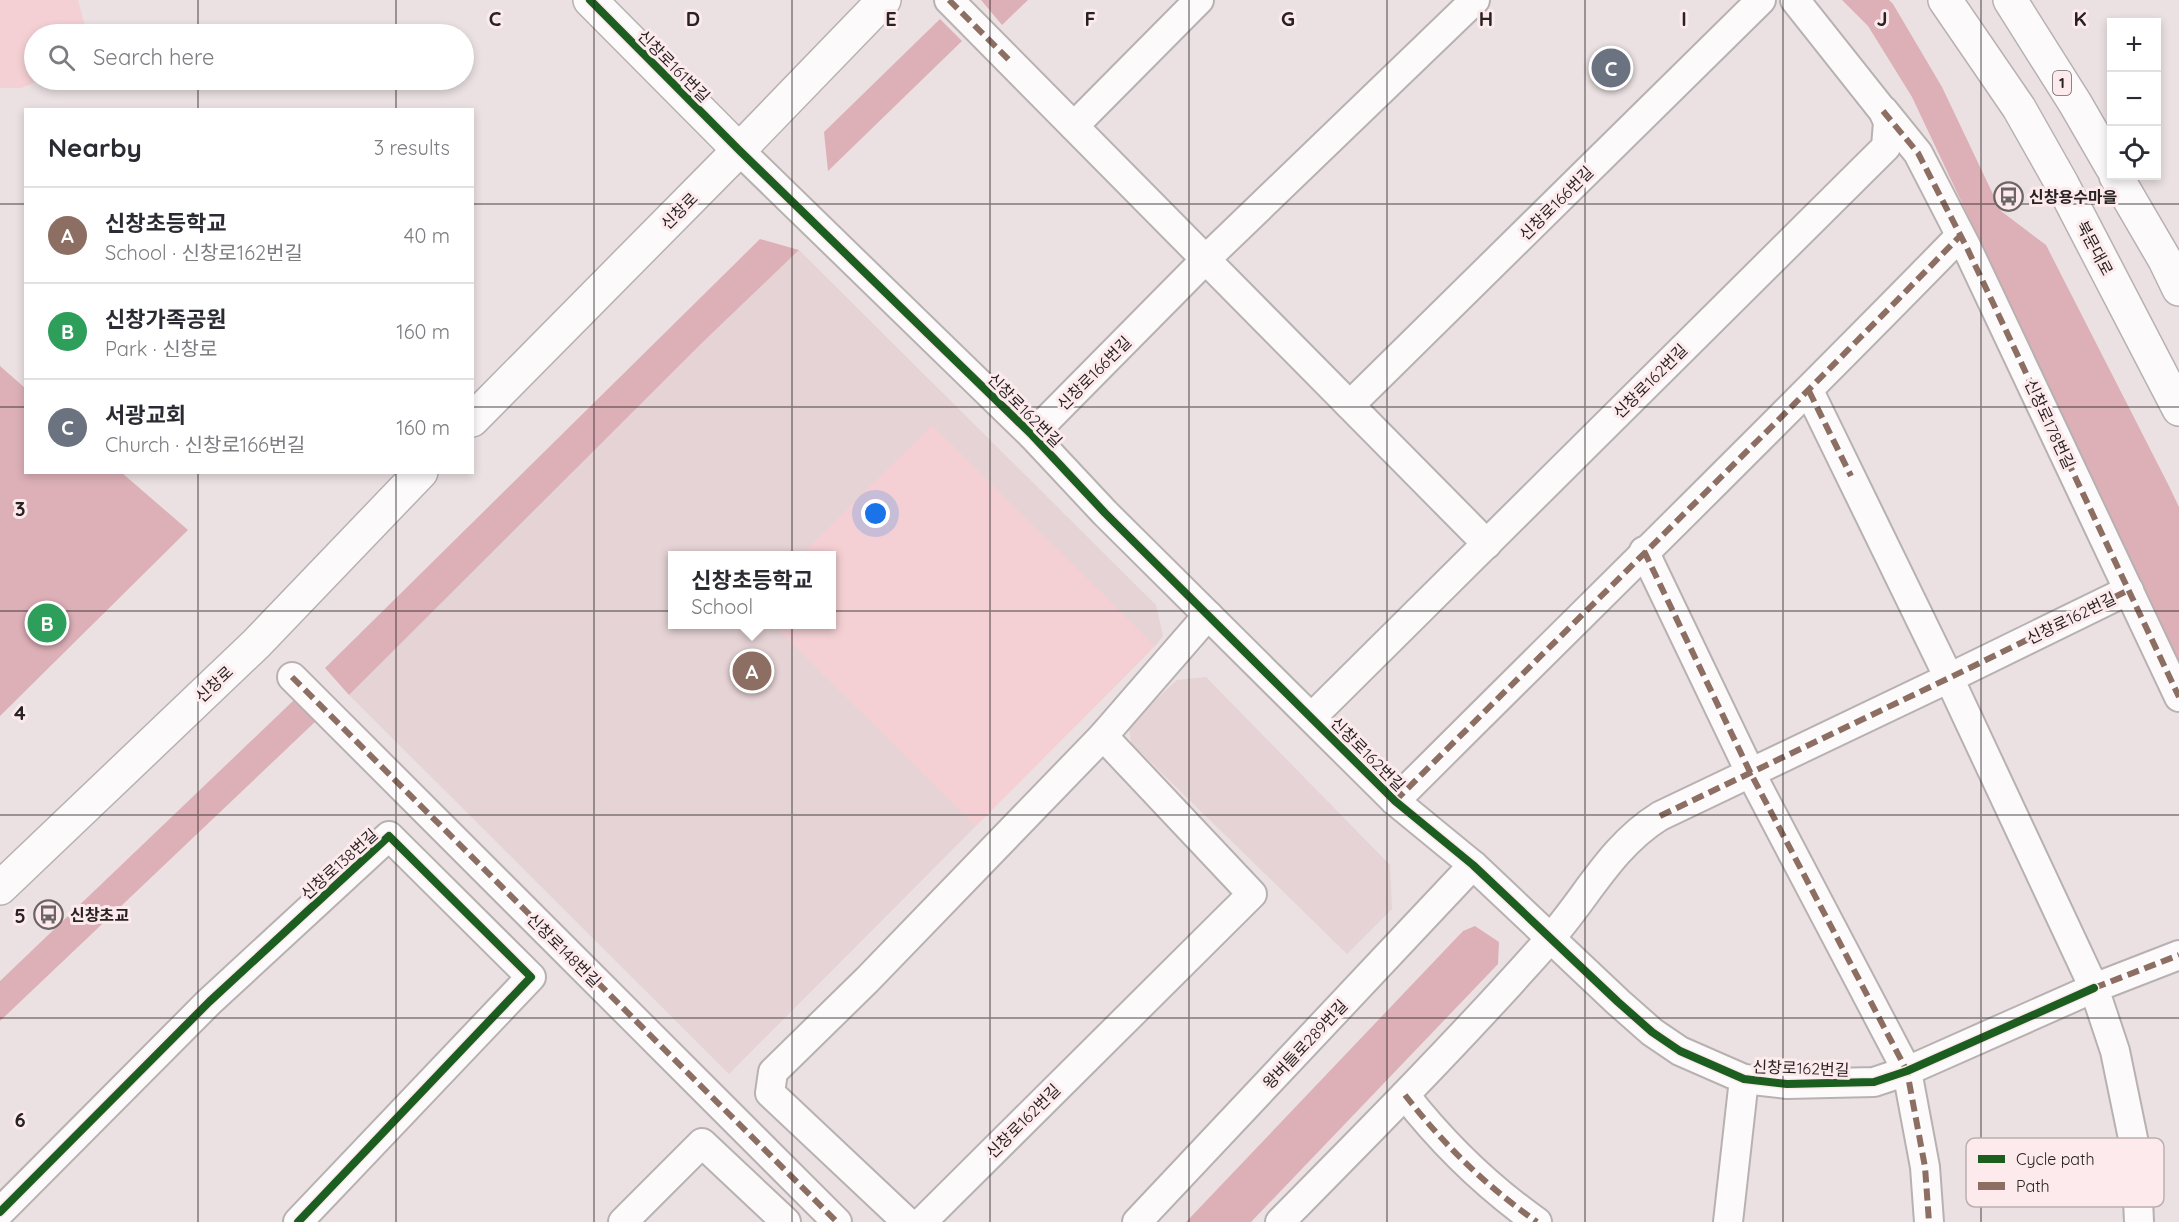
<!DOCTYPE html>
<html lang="en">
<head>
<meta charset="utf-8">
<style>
  :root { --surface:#fff; --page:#f2f2f3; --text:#2b2b33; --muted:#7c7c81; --line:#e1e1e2; --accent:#b45309 }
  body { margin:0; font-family:Quicksand,"Noto Sans KR",sans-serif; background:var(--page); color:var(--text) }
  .controls { position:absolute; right:18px; top:18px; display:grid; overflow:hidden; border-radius:0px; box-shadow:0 3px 9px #0003 }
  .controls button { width:54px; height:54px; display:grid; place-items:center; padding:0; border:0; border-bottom:2px solid var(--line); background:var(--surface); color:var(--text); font:30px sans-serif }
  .you { position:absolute; left:876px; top:514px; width:21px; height:21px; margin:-15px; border:4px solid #fff; border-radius:50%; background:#1a73e8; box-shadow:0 0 0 9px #1a73e833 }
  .badge { display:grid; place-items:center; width:39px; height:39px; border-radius:50%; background:var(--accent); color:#fff; font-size:20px; font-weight:700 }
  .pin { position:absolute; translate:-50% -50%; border:3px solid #fff; box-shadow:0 2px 6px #0006 }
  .popup { position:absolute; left:668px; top:551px; width:168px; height:78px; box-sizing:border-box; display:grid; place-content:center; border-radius:0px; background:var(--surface); filter:drop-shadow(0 2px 4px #0005); font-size:20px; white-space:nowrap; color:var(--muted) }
  .popup b { font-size:22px; color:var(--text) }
  .popup::after { content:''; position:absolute; left:50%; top:100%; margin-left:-12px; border:12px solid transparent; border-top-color:var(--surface) }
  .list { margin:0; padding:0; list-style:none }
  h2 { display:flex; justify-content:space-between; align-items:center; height:78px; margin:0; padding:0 24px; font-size:26px }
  h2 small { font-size:20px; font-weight:400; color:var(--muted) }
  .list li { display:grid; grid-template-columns:39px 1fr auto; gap:18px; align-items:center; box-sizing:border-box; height:96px; padding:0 24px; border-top:2px solid var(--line) }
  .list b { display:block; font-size:22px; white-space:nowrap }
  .list p { margin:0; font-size:20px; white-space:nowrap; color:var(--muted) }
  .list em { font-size:20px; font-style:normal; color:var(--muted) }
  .icon { flex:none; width:33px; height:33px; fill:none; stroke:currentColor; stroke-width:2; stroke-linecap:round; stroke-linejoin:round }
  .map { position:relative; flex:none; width:2179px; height:1222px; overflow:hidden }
  .search { position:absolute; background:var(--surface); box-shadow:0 3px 9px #0003; left:24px; top:24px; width:450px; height:66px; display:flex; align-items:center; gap:15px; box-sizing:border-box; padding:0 21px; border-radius:33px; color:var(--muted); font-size:22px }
  .panel { position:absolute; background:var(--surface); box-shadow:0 3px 9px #0003; left:24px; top:108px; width:450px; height:366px; border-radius:0px }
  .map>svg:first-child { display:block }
  .built { fill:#e6d3d5; fill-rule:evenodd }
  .green { fill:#f4d0d4 }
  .forest { fill:#ddb0b7 }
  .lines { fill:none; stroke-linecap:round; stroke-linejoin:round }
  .street-casing { stroke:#b8b1b2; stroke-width:32 }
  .secondary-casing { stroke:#b8b1b2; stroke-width:36 }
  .primary-casing { stroke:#b8b1b2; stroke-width:36 }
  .street { stroke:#fcfafb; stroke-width:28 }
  .secondary { stroke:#fcfafb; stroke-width:33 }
  .primary { stroke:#fcfafb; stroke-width:33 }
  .quiet { stroke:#8d6e63; stroke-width:6; stroke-dasharray:12 6; stroke-linecap:butt }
  .cycleway-casing { stroke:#fceaec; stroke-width:11 }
  .cycleway { stroke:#1b5e20; stroke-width:8 }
  .grid { fill:none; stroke:#282223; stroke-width:1.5; stroke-opacity:0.55 }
  .labels { text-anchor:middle; stroke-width:6; stroke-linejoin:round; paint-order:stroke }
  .shield { fill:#fceaec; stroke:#685e5f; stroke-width:1.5 }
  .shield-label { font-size:15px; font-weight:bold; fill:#282223 }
  .street-label { font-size:16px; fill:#282223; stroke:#fceaec }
  .poi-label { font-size:16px; font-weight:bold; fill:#282223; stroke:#fceaec; text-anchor:start }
  .key { fill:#fceaec; stroke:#bcaeb0; stroke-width:1.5 }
  .key-label { font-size:16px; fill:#282223 }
  .grid-label { font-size:20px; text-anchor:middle; font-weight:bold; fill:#282223; stroke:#fceaec; stroke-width:6; stroke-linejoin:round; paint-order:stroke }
</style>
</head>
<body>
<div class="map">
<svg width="2179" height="1222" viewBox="0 0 2179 1222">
  <rect width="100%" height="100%" fill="#ebe1e2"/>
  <!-- built -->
  <g class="built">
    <path d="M799 250 1156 605 1163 636 1155 646 729 1074 349 695 705 340ZM672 556H831V624H672Z"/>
    <polygon points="1206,677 1390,865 1392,909 1347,954 1131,743 1129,725 1177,680"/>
  </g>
  <!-- green -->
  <g class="green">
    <polygon points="0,0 78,0 86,29 83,34 34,34 34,80 41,80 21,88 0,88"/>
    <polygon points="932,425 1155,646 976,826 773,625 831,624 831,556 801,555"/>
  </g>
  <!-- forest -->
  <g class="forest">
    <polygon points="981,0 1028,0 1002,25"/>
    <polygon points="1842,0 1889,0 1893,4 1942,87 2001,211 2046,245 2169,486 2179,507 2179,663 1912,97 1868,26"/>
    <polygon points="940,19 962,41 828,171 824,132"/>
    <polygon points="760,239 799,250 705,340 349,695 325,668"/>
    <polygon points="0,366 25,388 26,472 122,473 188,530 0,716"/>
    <polygon points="295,699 316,721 0,1021 0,981"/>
    <polygon points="1475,926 1499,942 1498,964 1251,1222 1186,1222 1463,931"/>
  </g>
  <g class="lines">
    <defs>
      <g id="street">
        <polyline points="949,0 1487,544"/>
        <polyline points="1884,111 1918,153 1967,248 2179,697"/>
        <polyline points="1074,126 1199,0"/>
        <polyline points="739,150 1032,435 1105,513 1395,801 1473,865 1618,1002 1652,1032 1680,1051 1744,1079 1787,1084 1874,1082 1907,1071 2094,988 2179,955"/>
        <polyline points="1809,391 1949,678 2094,988 2115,1051 2136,1153 2139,1222"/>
        <polyline points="1350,405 1761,0"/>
        <polyline points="1032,435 1206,259 1475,0"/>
        <polyline points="1644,551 1750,772 1907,1071 1925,1167 1929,1222"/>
        <polyline points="292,677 837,1222"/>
        <polyline points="1312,717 1886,147 1888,122 1883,111 1795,0"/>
        <path d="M1395 801C1583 613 1774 427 1960 236"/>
        <path d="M1405 1095C1444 1145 1485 1185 1537 1222"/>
        <polyline points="0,1212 209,1002 389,836 531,977 298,1222"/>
        <polyline points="623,1222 702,1143 786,1222"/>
        <polyline points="907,1222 770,1093 773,1072 867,980 1103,736 1208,615"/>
        <polyline points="922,1222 1252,894 1103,736"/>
        <polyline points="1137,1222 1473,865"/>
        <path d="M1280 1222C1371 1130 1462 1038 1548 941 1586 899 1610 847 1660 816L1949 678 2129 590"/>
        <polyline points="1728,1222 1744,1079"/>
      </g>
      <g id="secondary">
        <polyline points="590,0 739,150"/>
        <polyline points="472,420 739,150 884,0"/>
        <polyline points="0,888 256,644 421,472"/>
      </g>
      <g id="primary">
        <polyline points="1945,0 2019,108 2062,184 2179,409"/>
        <polyline points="2010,0 2075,103 2112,167"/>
        <polyline points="2116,176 2165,260 2179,289"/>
      </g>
    </defs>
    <!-- street casing -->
    <use href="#street" class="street-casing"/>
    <!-- secondary casing -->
    <use href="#secondary" class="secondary-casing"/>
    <!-- primary casing -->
    <use href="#primary" class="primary-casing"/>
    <!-- street -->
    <use href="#street" class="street"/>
    <!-- secondary -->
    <use href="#secondary" class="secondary"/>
    <!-- primary -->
    <use href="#primary" class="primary"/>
    <!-- quiet -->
    <g class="quiet">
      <polyline points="949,0 1010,61"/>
      <polyline points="1883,111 1918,153 1967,248 2179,697"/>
      <polyline points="1809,391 1851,476"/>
      <polyline points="1644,551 1750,772 1907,1071 1925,1167 1929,1222"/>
      <polyline points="292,677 837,1222"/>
      <path d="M1395 801C1583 613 1774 427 1960 236"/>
      <polyline points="1660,816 1949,678 2129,590"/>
      <polyline points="2094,988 2179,955"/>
      <path d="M1405 1095C1444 1145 1485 1185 1537 1222"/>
    </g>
    <defs>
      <g id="cycleway">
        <polyline points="590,0 739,150 1032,435 1105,513 1395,801 1473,865 1618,1002 1652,1032 1680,1051 1744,1079 1787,1084 1874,1082 1907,1071 2094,988"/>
        <polyline points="0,1212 209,1002 389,836 531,977 298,1222"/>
      </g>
    </defs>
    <!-- cycleway casing -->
    <use href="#cycleway" class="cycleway-casing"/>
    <!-- cycleway -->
    <use href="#cycleway" class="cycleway"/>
  </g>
  <!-- grid -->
  <path class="grid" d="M198 0V34M396 0V34M594 0V1222M792 0V1222M990 0V1222M1189 0V1222M1387 0V1222M1585 0V1222M1783 0V1222M1981 0V1222M198 80V110M396 80V110M0 204H26M472 204H2179M0 407H26M472 407H2179M198 472V1222M396 472V1222M0 611H2179M0 815H2179M0 1018H2179"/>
  <!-- icons -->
  <defs>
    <symbol id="bus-ring" viewBox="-11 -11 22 22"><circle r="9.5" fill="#fceaec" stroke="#6c6566" stroke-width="1.5"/><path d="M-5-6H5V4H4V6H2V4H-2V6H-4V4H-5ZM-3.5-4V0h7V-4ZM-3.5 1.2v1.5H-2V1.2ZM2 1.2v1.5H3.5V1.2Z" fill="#6c6566"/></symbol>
  </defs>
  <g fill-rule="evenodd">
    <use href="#bus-ring" x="1992" y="180" width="33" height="33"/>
    <use href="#bus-ring" x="32" y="898" width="33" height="33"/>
  </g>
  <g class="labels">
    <!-- shield labels -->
    <rect class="shield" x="2053" y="71" width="18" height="24" rx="4.5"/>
    <g class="shield-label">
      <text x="2062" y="88">1</text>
    </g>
    <!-- street labels -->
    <g class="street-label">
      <text transform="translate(674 66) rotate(45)" y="6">신창로161번길</text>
      <text transform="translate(1556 203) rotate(-45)" y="6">신창로166번길</text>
      <text transform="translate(679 211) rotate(-45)" y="6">신창로</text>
      <text transform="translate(2095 248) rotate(62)" y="6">북문대로</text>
      <text transform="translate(1094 373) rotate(-45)" y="6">신창로166번길</text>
      <text transform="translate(1650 381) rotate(-45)" y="6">신창로162번길</text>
      <text transform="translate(1025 410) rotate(45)" y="6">신창로162번길</text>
      <text transform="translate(2050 424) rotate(65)" y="6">신창로178번길</text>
      <text transform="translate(2071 618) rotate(-26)" y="6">신창로162번길</text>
      <text transform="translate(214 684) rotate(-43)" y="6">신창로</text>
      <text transform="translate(1368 754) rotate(45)" y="6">신창로162번길</text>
      <text transform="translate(339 864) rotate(-42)" y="6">신창로138번길</text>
      <text transform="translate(564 950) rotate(45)" y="6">신창로148번길</text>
      <text transform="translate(1305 1044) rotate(-47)" y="6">왕버들로289번길</text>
      <text transform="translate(1801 1068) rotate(2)" y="6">신창로162번길</text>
      <text transform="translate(1023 1121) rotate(-45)" y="6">신창로162번길</text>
    </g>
    <!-- poi labels -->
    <g class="poi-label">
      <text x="2029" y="203">신창용수마을</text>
      <text x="70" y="921">신창초교</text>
    </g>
  </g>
  <!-- legend -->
  <rect x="1966" y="1138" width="198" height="69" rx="9" class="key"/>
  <rect x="1978" y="1155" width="27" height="8" fill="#1b5e20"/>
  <rect x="1978" y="1182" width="27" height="8" fill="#8d6e63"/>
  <g class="key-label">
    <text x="2016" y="1165">Cycle path</text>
    <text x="2016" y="1192">Path</text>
  </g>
  <g class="grid-label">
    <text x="495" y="26">C</text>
    <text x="693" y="26">D</text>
    <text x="891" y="26">E</text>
    <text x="1090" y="26">F</text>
    <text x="1288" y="26">G</text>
    <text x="1486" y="26">H</text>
    <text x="1684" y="26">I</text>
    <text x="1882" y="26">J</text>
    <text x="2080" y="26">K</text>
    <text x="20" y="516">3</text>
    <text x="20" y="720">4</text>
    <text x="20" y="923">5</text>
    <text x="20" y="1127">6</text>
  </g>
</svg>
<div class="controls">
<button>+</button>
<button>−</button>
<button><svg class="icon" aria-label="locate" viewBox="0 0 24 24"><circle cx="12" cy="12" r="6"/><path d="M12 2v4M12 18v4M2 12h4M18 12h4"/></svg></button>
</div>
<div class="you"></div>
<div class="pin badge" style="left:752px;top:671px;background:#8d6e63">A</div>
<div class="popup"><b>신창초등학교</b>School</div>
<div class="pin badge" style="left:47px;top:623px;background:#2e9e5b">B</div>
<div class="pin badge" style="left:1611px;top:68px;background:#6b7280">C</div>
<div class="search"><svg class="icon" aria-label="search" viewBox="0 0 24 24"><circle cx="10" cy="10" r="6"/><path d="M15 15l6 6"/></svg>Search here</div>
<section class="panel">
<h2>Nearby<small>3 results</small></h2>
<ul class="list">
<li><span class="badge" style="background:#8d6e63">A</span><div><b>신창초등학교</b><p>School · 신창로162번길</p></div><em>40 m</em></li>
<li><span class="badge" style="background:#2e9e5b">B</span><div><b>신창가족공원</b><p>Park · 신창로</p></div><em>160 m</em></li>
<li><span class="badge" style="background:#6b7280">C</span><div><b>서광교회</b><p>Church · 신창로166번길</p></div><em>160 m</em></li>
</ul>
</section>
</div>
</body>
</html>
